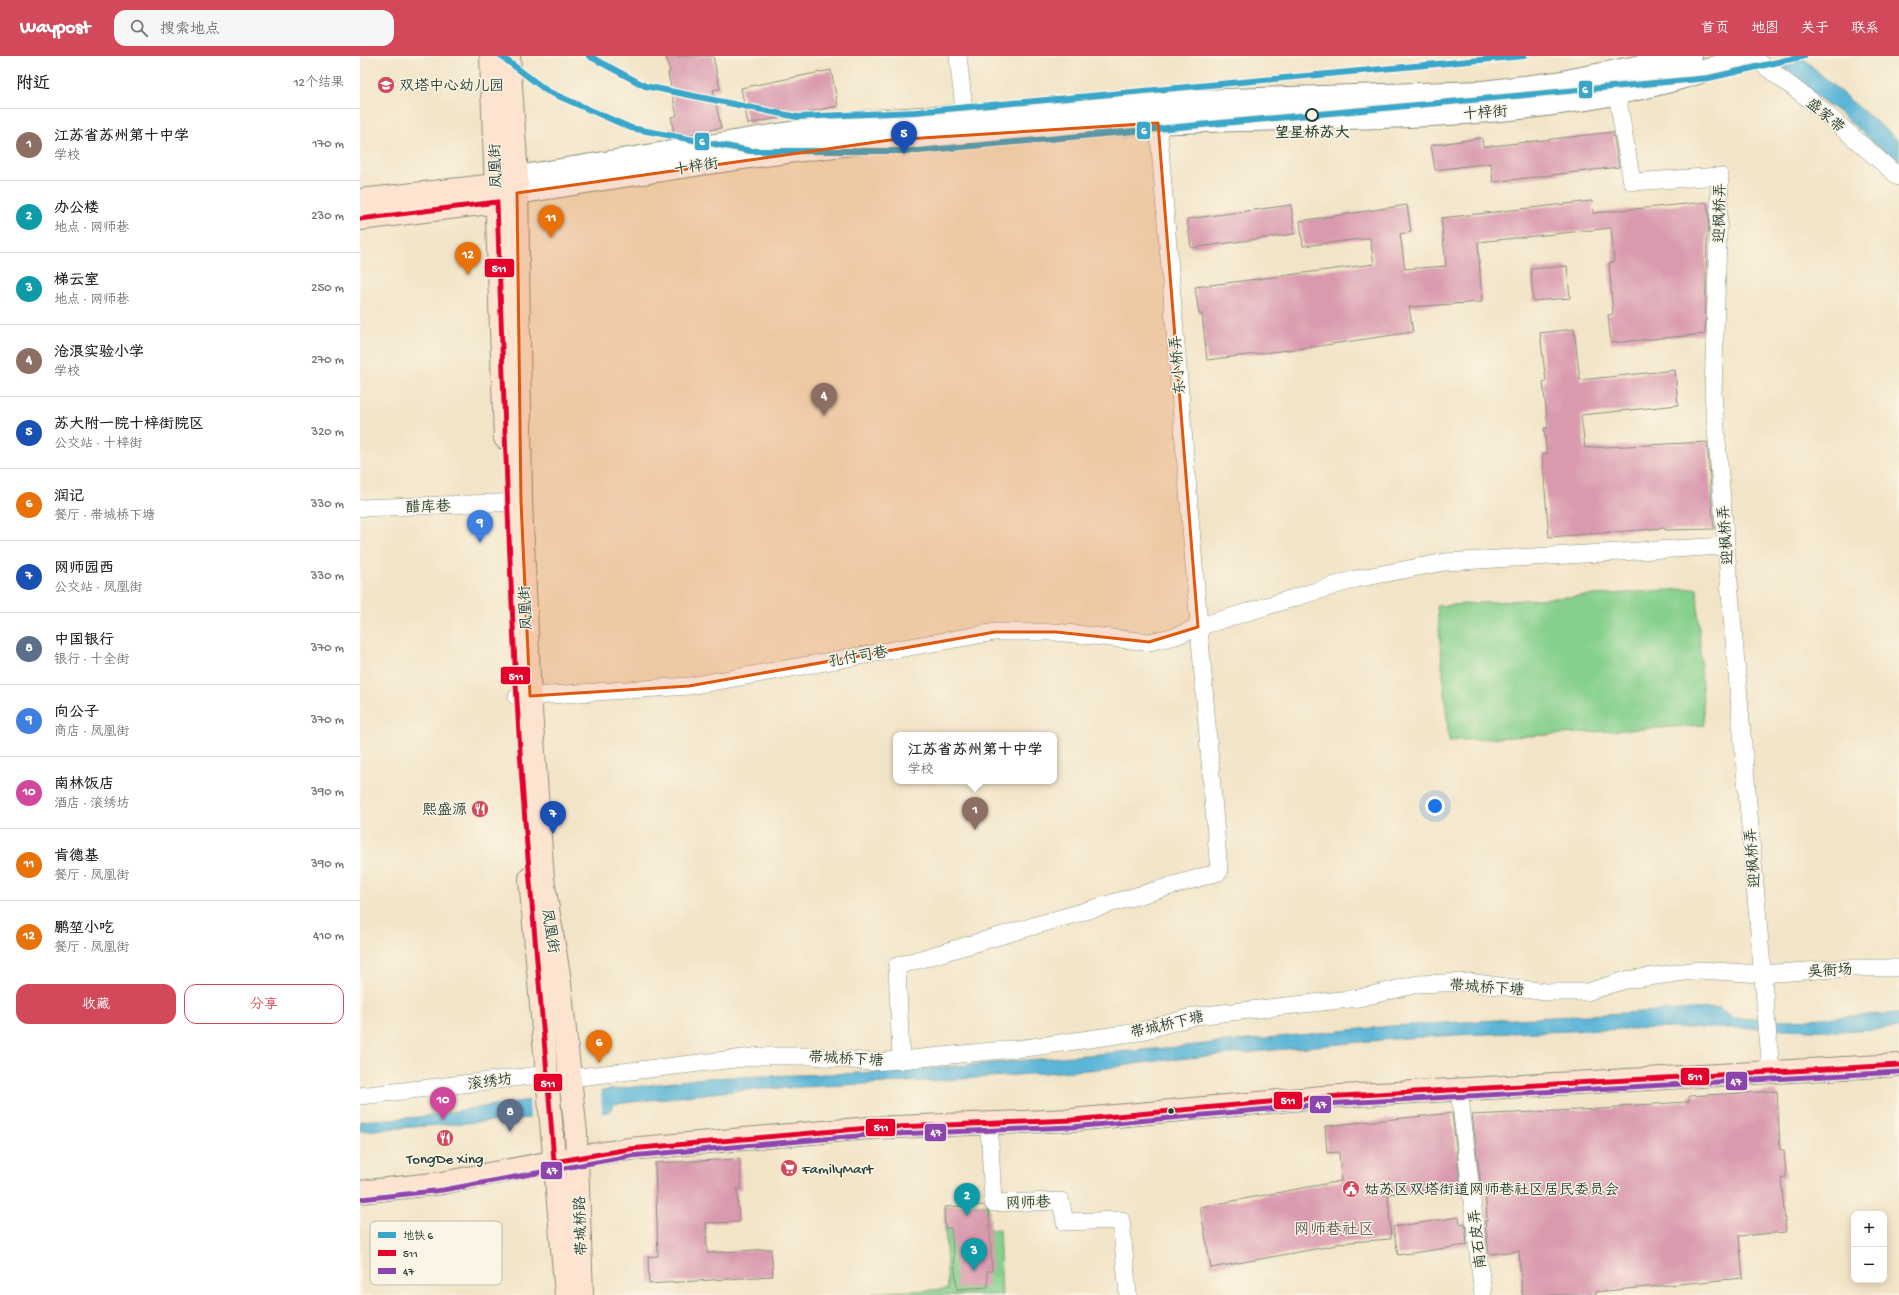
<!DOCTYPE html>
<html lang="zh">
<head>
<meta charset="utf-8">
<style>
  :root { --surface:#fff; --page:#f6f6f6; --text:#222; --muted:#767676; --line:#e0e0e0; --accent:#d1495b }
  body { margin:0; font-family:"Gochi Hand","LXGW WenKai TC",sans-serif; background:var(--page); color:var(--text) }
  .controls { position:absolute; right:12px; bottom:12px; display:grid; overflow:hidden; border-radius:8px; box-shadow:0 2px 10px #0003 }
  .controls button { width:36px; height:36px; display:grid; place-items:center; padding:0; border:0; border-bottom:1px solid var(--line); background:var(--surface); color:var(--text); font:20px sans-serif }
  .you { position:absolute; left:1075px; top:750px; width:14px; height:14px; margin:-10px; border:3px solid #fff; border-radius:50%; background:#1a73e8; box-shadow:0 0 0 6px #1a73e833 }
  .badge { display:grid; place-items:center; width:26px; height:26px; border-radius:50%; background:var(--accent); color:#fff; font-size:13px; font-weight:700 }
  .pin { position:absolute; translate:-50% -33px; filter:drop-shadow(0 1px 2px #0008) }
  .pin::after { content:''; position:absolute; top:21px; width:14px; height:12px; background:inherit; clip-path:polygon(0 0,100% 0,50% 100%) }
  .popup { position:absolute; left:533px; top:676px; width:164px; height:52px; box-sizing:border-box; display:grid; place-content:center; border-radius:8px; background:var(--surface); filter:drop-shadow(0 1px 3px #0005); font-size:13px; white-space:nowrap; color:var(--muted) }
  .popup b { font-size:15px; color:var(--text) }
  .popup::after { content:''; position:absolute; left:50%; top:100%; margin-left:-8px; border:8px solid transparent; border-top-color:var(--surface) }
  .list { margin:0; padding:0; list-style:none }
  h2 { display:flex; justify-content:space-between; align-items:center; height:52px; margin:0; padding:0 16px; font-size:17px }
  h2 small { font-size:13px; font-weight:400; color:var(--muted) }
  .list li { display:grid; grid-template-columns:26px 1fr auto; gap:12px; align-items:center; box-sizing:border-box; height:72px; padding:0 16px; border-top:1px solid var(--line) }
  .list b { display:block; font-size:15px; white-space:nowrap }
  .list p { margin:0; font-size:13px; white-space:nowrap; color:var(--muted) }
  .list em { font-size:13px; font-style:normal; color:var(--muted) }
  .actions { display:flex; gap:8px; padding:12px 16px }
  .actions a { flex:1; padding:9px 0; border:1px solid var(--accent); border-radius:12px; text-align:center; font-size:14px; color:var(--accent) }
  .actions .main { background:var(--accent); color:#fff }
  .icon { flex:none; width:22px; height:22px; fill:none; stroke:currentColor; stroke-width:2; stroke-linecap:round; stroke-linejoin:round }
  .map { position:relative; flex:none; width:1539px; height:1239px; overflow:hidden }
  header { display:flex; align-items:center; gap:24px; box-sizing:border-box; height:56px; padding:0 20px; background:var(--accent); color:#fff }
  header strong { font-size:19px }
  nav { display:flex; gap:22px; margin-inline-start:auto; font-size:14px }
  .search { width:280px; height:36px; background:var(--page); display:flex; align-items:center; gap:10px; box-sizing:border-box; padding:0 14px; border-radius:12px; color:var(--muted); font-size:15px }
  main { display:flex }
  aside { flex:1; background:var(--surface) }
  .map>svg:first-child { display:block }
  .green { fill:#86d08d; stroke:#528660 }
  .water { fill:#5bb6d8; stroke:#3d7a86 }
  .pier { fill:#f2e4c7 }
  .building { fill:#d99aae }
  .lines { fill:none; stroke-linecap:round; stroke-linejoin:round }
  .minor-casing { stroke:#88907e; stroke-width:18 }
  .tertiary-casing { stroke:#88907e; stroke-width:24 }
  .secondary-casing { stroke:#88907e; stroke-width:24 }
  .minor { stroke:#fff; stroke-width:17 }
  .tertiary { stroke:#fff; stroke-width:22 }
  .secondary { stroke:#fde4d1; stroke-width:22 }
  .bus-1-casing { stroke:#fcf5e5; stroke-width:8 }
  .bus-2-casing { stroke:#fcf5e5; stroke-width:8 }
  .bus-1 { stroke:#e4002b; stroke-width:5 }
  .bus-2 { stroke:#8e44ad; stroke-width:5 }
  .metro-1-casing { stroke:#fcf5e5; stroke-width:9 }
  .metro-1 { stroke:#3aa6ca; stroke-width:6 }
  .marked { fill:#de580e; fill-opacity:0.2; stroke:#de580e; stroke-width:3; stroke-linejoin:round }
  .stop-dot { fill:#fcf5e5; stroke:#1f3d34; stroke-width:2 }
  .bus-dot { fill:#1f3d34; stroke:#fcf5e5; stroke-width:1.5 }
  .labels { text-anchor:middle; stroke-width:3; stroke-linejoin:round; paint-order:stroke }
  .poi-label { font-size:15px; fill:#1f3d34; stroke:#fcf5e5; text-anchor:start }
  .street-label { font-size:15px; fill:#1f3d34; stroke:#fcf5e5 }
  .stop-label { font-size:15px; font-weight:bold; fill:#1f3d34; stroke:#fcf5e5 }
  .neighbourhood-label { font-size:16px; fill:#605e5f; stroke:#fcf5e5 }
  .key { fill:#fcf5e5; stroke:#babeb0; stroke-width:1 }
  .key-label { font-size:11px; fill:#1f3d34 }
  .line-badge { stroke:#fcf5e5; stroke-width:1.5 }
  .badge-label { font-size:11px; text-anchor:middle; font-weight:bold; fill:#fff }
</style>
</head>
<body>
<header>
<strong>Waypost</strong>
<div class="search"><svg class="icon" aria-label="search" viewBox="0 0 24 24"><circle cx="10" cy="10" r="6"/><path d="M15 15l6 6"/></svg>搜索地点</div>
<nav><a>首页</a><a>地图</a><a>关于</a><a>联系</a></nav>
</header>
<main>
<aside>
<h2>附近<small>12个结果</small></h2>
<ul class="list">
<li><span class="badge" style="background:#8d6e63">1</span><div><b>江苏省苏州第十中学</b><p>学校</p></div><em>170 m</em></li>
<li><span class="badge" style="background:#0f9aa8">2</span><div><b>办公楼</b><p>地点 · 网师巷</p></div><em>230 m</em></li>
<li><span class="badge" style="background:#0f9aa8">3</span><div><b>梯云室</b><p>地点 · 网师巷</p></div><em>250 m</em></li>
<li><span class="badge" style="background:#8d6e63">4</span><div><b>沧浪实验小学</b><p>学校</p></div><em>270 m</em></li>
<li><span class="badge" style="background:#1a4fb4">5</span><div><b>苏大附一院十梓街院区</b><p>公交站 · 十梓街</p></div><em>320 m</em></li>
<li><span class="badge" style="background:#e8710a">6</span><div><b>润记</b><p>餐厅 · 带城桥下塘</p></div><em>330 m</em></li>
<li><span class="badge" style="background:#1a4fb4">7</span><div><b>网师园西</b><p>公交站 · 凤凰街</p></div><em>330 m</em></li>
<li><span class="badge" style="background:#5c6f8a">8</span><div><b>中国银行</b><p>银行 · 十全街</p></div><em>370 m</em></li>
<li><span class="badge" style="background:#3f7fe0">9</span><div><b>向公子</b><p>商店 · 凤凰街</p></div><em>370 m</em></li>
<li><span class="badge" style="background:#d1479c">10</span><div><b>南林饭店</b><p>酒店 · 滚绣坊</p></div><em>390 m</em></li>
<li><span class="badge" style="background:#e8710a">11</span><div><b>肯德基</b><p>餐厅 · 凤凰街</p></div><em>390 m</em></li>
<li><span class="badge" style="background:#e8710a">12</span><div><b>鹏堃小吃</b><p>餐厅 · 凤凰街</p></div><em>410 m</em></li>
</ul>
<div class="actions"><a class="main">收藏</a><a>分享</a></div>
</aside>
<div class="map">
<svg width="1539" height="1239" viewBox="0 0 1539 1239">
  <rect width="100%" height="100%" fill="#fcf5e5"/>
  <filter id="ink" filterUnits="userSpaceOnUse"><feTurbulence type="fractalNoise" baseFrequency=".025" numOctaves="2"/><feDisplacementMap in="SourceGraphic" scale="8" xChannelSelector="R" yChannelSelector="G"/><feConvolveMatrix kernelMatrix="1 2 1 2 8 2 1 2 1" color-interpolation-filters="sRGB"/></filter>
  <filter id="wash" filterUnits="userSpaceOnUse"><feTurbulence type="fractalNoise" baseFrequency=".012" numOctaves="4" result="noise"/><feDisplacementMap in="SourceGraphic" scale="16" xChannelSelector="R" yChannelSelector="G"/><feGaussianBlur stdDeviation="0.9" result="paint"/><feColorMatrix in="noise" values="0 0 0 0 0 0 0 0 0 0 0 0 0 0 0 0 0 1.4 0 .05"/><feComposite in="paint" operator="in"/></filter>
  <g filter="url(#wash)">
    <rect width="100%" height="100%" fill="#f2e4c7"/>
    <!-- green -->
    <g class="green">
      <polygon points="1337,532 1344,669 1089,685 1077,550"/>
      <polygon points="628,1148 630,1174 639,1173 642,1239 513,1239 513,1237 588,1233 584,1151"/>
    </g>
    <!-- water -->
    <g class="water">
      <polygon points="1424,0 1441,0 1471,28 1539,85 1539,108 1479,56 1426,19"/>
      <polygon points="1352,952 1359,952 1374,962 1402,963 1432,964 1539,957 1539,972 1476,975 1402,972 1294,972 1096,979 1032,983 796,1005 740,1013 587,1024 380,1034 254,1048 249,1056 0,1075 0,1065 59,1061 147,1047 345,1022 501,1017 562,1013 795,993 1032,970"/>
    </g>
    <!-- pier -->
    <polygon class="pier" points="241,1033 242,1058 170,1064 169,1042"/>
    <g id="blocks">
      <!-- building -->
      <g class="building">
        <polygon points="306,0 353,0 360,33 353,34 361,72 315,81 311,61 317,60 308,17 310,16"/>
        <polygon points="471,14 478,50 388,68 381,32"/>
        <polygon points="1253,76 1259,111 1133,126 1131,107 1075,114 1071,89 1122,82 1123,91"/>
        <polygon points="1232,145 1233,157 1347,146 1349,162 1348,178 1347,179 1345,278 1251,287 1248,259 1253,258 1249,207 1254,206 1251,172 1118,186 1122,246 1049,251 1053,276 952,291 847,304 842,258 839,258 835,231 1014,208 1010,182 943,190 940,165 1047,149 1051,176 1040,178 1045,213 1086,210 1081,162"/>
        <polygon points="931,149 935,178 831,192 827,163"/>
        <polygon points="1207,210 1210,242 1173,245 1171,213"/>
        <polygon points="1214,273 1220,324 1315,314 1318,349 1221,359 1225,392 1347,386 1354,473 1305,474 1305,472 1189,481 1182,398 1187,398 1184,372 1188,372 1183,326 1186,325 1180,277"/>
        <polygon points="1417,1035 1420,1094 1424,1094 1426,1121 1421,1122 1426,1176 1379,1180 1383,1222 1235,1236 1236,1239 1162,1239 1159,1195 1129,1198 1125,1165 1127,1165 1125,1130 1121,1131 1112,1059 1260,1052 1260,1050 1329,1046 1329,1040"/>
        <polygon points="1092,1057 1101,1132 1028,1138 1031,1183 977,1187 977,1189 851,1212 840,1151 981,1125 979,1096 967,1097 965,1070"/>
        <polygon points="380,1103 381,1133 377,1133 379,1166 346,1167 347,1197 411,1193 413,1220 289,1228 288,1201 298,1200 295,1107"/>
        <polygon points="623,1149 629,1156 632,1215 627,1215 628,1231 597,1233 591,1172 585,1172 584,1151"/>
        <polygon points="1099,1161 1100,1168 1105,1167 1107,1189 1038,1199 1033,1171"/>
      </g>
    </g>
  </g>
  <g filter="url(#ink)">
    <use href="#blocks" fill-opacity="0" stroke="#88907e" stroke-width="1"/>
    <g class="lines">
      <defs>
        <g id="minor">
          <polyline points="598,0 606,71"/>
          <polyline points="1391,0 1450,44 1539,121"/>
          <polyline points="1257,38 1272,126 1360,120 1353,338 1411,1016"/>
          <polyline points="0,452 161,446"/>
          <polyline points="157,641 329,630 635,576 696,576 789,586 816,580 838,571 996,523 1085,506 1365,490"/>
          <polyline points="541,1004 537,910 859,816 797,55"/>
          <polyline points="210,1022 401,1000 454,1000 511,1006 541,1004 673,991 778,976 835,960 999,942 1058,928 1108,926 1186,936 1227,936 1266,924 1339,914 1401,918 1488,912 1539,912"/>
          <polyline points="1099,1032 1123,1239"/>
          <polyline points="0,1040 188,1018"/>
          <polyline points="629,1068 633,1147 701,1145 705,1166 761,1164 768,1239"/>
        </g>
        <g id="tertiary">
          <polyline points="157,121 498,66 837,45 1123,36 1197,27 1331,0"/>
          <path d="M157 137C280 117 404 97 528 84 616 75 706 72 795 67 996 57 1196 74 1387 0"/>
        </g>
        <g id="secondary">
          <polyline points="131,0 145,382"/>
          <polyline points="149,0 157,121 161,446 170,640 183,823 199,919 216,1077 222,1239"/>
          <polyline points="0,144 136,129 149,124"/>
          <polyline points="0,163 137,146 150,140"/>
          <polyline points="170,822 206,1239"/>
          <polyline points="0,1136 82,1127 218,1101 269,1093 509,1072 712,1064 963,1041 1539,1009"/>
        </g>
      </defs>
      <!-- minor casing -->
      <use href="#minor" class="minor-casing"/>
      <!-- tertiary casing -->
      <use href="#tertiary" class="tertiary-casing"/>
      <!-- secondary casing -->
      <use href="#secondary" class="secondary-casing"/>
      <!-- minor -->
      <use href="#minor" class="minor"/>
      <!-- tertiary -->
      <use href="#tertiary" class="tertiary"/>
      <!-- secondary -->
      <use href="#secondary" class="secondary"/>
      <defs>
        <path id="bus-1" d="M0 163 137 146C144 339 149 533 162 725 171 852 185 979 194 1106L269 1093 509 1072 712 1064 963 1041 1539 1009"/>
        <polyline id="bus-2" points="1,1143 83,1134 270,1100 509,1079 712,1071 964,1048 1539,1016"/>
      </defs>
      <!-- bus-1 casing -->
      <use href="#bus-1" class="bus-1-casing"/>
      <!-- bus-2 casing -->
      <use href="#bus-2" class="bus-2-casing"/>
      <!-- bus-1 -->
      <use href="#bus-1" class="bus-1"/>
      <!-- bus-2 -->
      <use href="#bus-2" class="bus-2"/>
      <defs>
        <g id="metro-1">
          <polyline points="141,0 187,35 271,72 391,95 558,95 1349,22 1444,0"/>
          <polyline points="229,0 285,30 437,61 555,56 1164,0"/>
        </g>
      </defs>
      <!-- metro-1 casing -->
      <use href="#metro-1" class="metro-1-casing"/>
      <!-- metro-1 -->
      <use href="#metro-1" class="metro-1"/>
    </g>
  </g>
  <!-- marked area -->
  <path class="marked" d="M798 67 838 571 789 586 696 576H635L329 630 170 640 161 446 157 137 530 84Z"/>
  <!-- icons -->
  <defs>
    <symbol id="school-disc" viewBox="-11 -11 22 22"><circle r="9.5" fill="#d1495b" stroke="#fcf5e5"/><path d="M0-5L7-2L0 1L-7-2ZM-4 1L0 2.5L4 1V4Q0 6-4 4Z" fill="#fff"/></symbol>
    <symbol id="restaurant-disc" viewBox="-11 -11 22 22"><circle r="9.5" fill="#d1495b" stroke="#fcf5e5"/><path d="M-5-6h1v4h1v-4h1v4h1v-4h1v5L-1.5 .5V6h-2V.5L-5-1ZM5-6V6H3V1.5H1.5Q1.5-4 5-6Z" fill="#fff"/></symbol>
    <symbol id="supermarket-disc" viewBox="-11 -11 22 22"><circle r="9.5" fill="#d1495b" stroke="#fcf5e5"/><path d="M-6-5.5h2.5l.6 2H6L4.5 2H-2.5L-4.4-4H-6ZM-1.5 3.2a1.3 1.3 0 1 0 .1 0ZM3 3.2a1.3 1.3 0 1 0 .1 0Z" fill="#fff"/></symbol>
    <symbol id="civic-disc" viewBox="-11 -11 22 22"><circle r="9.5" fill="#d1495b" stroke="#fcf5e5"/><path d="M-.6-6.5H3V-4.5H.6V-3L4-1V1h2V6H-6V1h2V-1L-.6-3ZM-1.2 2.5V6h2.4V2.5Z" fill="#fff"/></symbol>
  </defs>
  <g fill-rule="evenodd">
    <use href="#school-disc" x="16" y="19" width="20" height="20"/>
    <use href="#restaurant-disc" x="110" y="743" width="20" height="20"/>
    <use href="#restaurant-disc" x="75" y="1072" width="20" height="20"/>
    <use href="#supermarket-disc" x="419" y="1102" width="20" height="20"/>
    <use href="#civic-disc" x="981" y="1123" width="20" height="20"/>
  </g>
  <!-- markers -->
  <circle class="stop-dot" cx="952" cy="59" r="6"/>
  <circle class="bus-dot" cx="811" cy="1055" r="3.5"/>
  <g class="labels">
    <!-- poi labels -->
    <g class="poi-label">
      <text x="39" y="34">双塔中心幼儿园</text>
      <text x="107" y="758" text-anchor="end">熙盛源</text>
      <text x="85" y="1107" text-anchor="middle">TongDe Xing</text>
      <text x="442" y="1117">FamilyMart</text>
      <text x="1004" y="1138">姑苏区双塔街道网师巷社区居民委员会</text>
    </g>
    <!-- street labels -->
    <g class="street-label">
      <text transform="translate(1125 56) rotate(-4)" y="5">十梓街</text>
      <text transform="translate(1466 59) rotate(40)" y="5">盛家带</text>
      <text transform="translate(135 110) rotate(-92)" y="5">凤凰街</text>
      <text transform="translate(336 110) rotate(-9)" y="5">十梓街</text>
      <text transform="translate(1359 157) rotate(-89)" y="5">迎枫桥弄</text>
      <text transform="translate(817 309) rotate(-95)" y="5">东小桥弄</text>
      <text transform="translate(68 450) rotate(-2)" y="5">醋库巷</text>
      <text transform="translate(1365 479) rotate(-95)" y="5">迎枫桥弄</text>
      <text transform="translate(165 552) rotate(-93)" y="5">凤凰街</text>
      <text transform="translate(498 600) rotate(-10)" y="5">孔付司巷</text>
      <text transform="translate(1392 802) rotate(-95)" y="5">迎枫桥弄</text>
      <text transform="translate(191 875) rotate(81)" y="5">凤凰街</text>
      <text transform="translate(1470 914) rotate(-3)" y="5">吴衙场</text>
      <text transform="translate(1127 931) rotate(4)" y="5">带城桥下塘</text>
      <text transform="translate(807 968) rotate(-13)" y="5">带城桥下塘</text>
      <text transform="translate(486 1002) rotate(3)" y="5">带城桥下塘</text>
      <text transform="translate(130 1025) rotate(-7)" y="5">滚绣坊</text>
      <text transform="translate(668 1146) rotate(-2)" y="5">网师巷</text>
      <text transform="translate(220 1170) rotate(-92)" y="5">带城桥路</text>
      <text transform="translate(1117 1183) rotate(-97)" y="5">南石皮弄</text>
    </g>
    <!-- stop labels -->
    <g class="stop-label">
      <text x="952" y="81">望星桥苏大</text>
    </g>
    <!-- neighbourhood labels -->
    <g class="neighbourhood-label">
      <text x="974" y="1178">网师巷社区</text>
    </g>
  </g>
  <!-- legend -->
  <rect x="10" y="1165" width="132" height="64" rx="6" class="key"/>
  <rect x="18" y="1176" width="18" height="6" fill="#3aa6ca"/>
  <rect x="18" y="1194" width="18" height="6" fill="#e4002b"/>
  <rect x="18" y="1212" width="18" height="6" fill="#8e44ad"/>
  <g class="key-label">
    <text x="43" y="1183">地铁 6</text>
    <text x="43" y="1201">511</text>
    <text x="43" y="1219">47</text>
  </g>
  <g class="line-badge">
    <rect x="1218" y="24" width="15" height="19" rx="4" fill="#3aa6ca"/>
    <rect x="776" y="65" width="15" height="19" rx="4" fill="#3aa6ca"/>
    <rect x="334" y="76" width="16" height="19" rx="4" fill="#3aa6ca"/>
    <rect x="124" y="202" width="31" height="20" rx="4" fill="#e4002b"/>
    <rect x="140" y="610" width="31" height="19" rx="4" fill="#e4002b"/>
    <rect x="1320" y="1011" width="30" height="19" rx="4" fill="#e4002b"/>
    <rect x="1365" y="1015" width="23" height="20" rx="4" fill="#8e44ad"/>
    <rect x="173" y="1017" width="30" height="19" rx="4" fill="#e4002b"/>
    <rect x="913" y="1035" width="30" height="19" rx="4" fill="#e4002b"/>
    <rect x="949" y="1039" width="23" height="19" rx="4" fill="#8e44ad"/>
    <rect x="505" y="1062" width="31" height="19" rx="4" fill="#e4002b"/>
    <rect x="564" y="1067" width="23" height="19" rx="4" fill="#8e44ad"/>
    <rect x="180" y="1105" width="23" height="19" rx="4" fill="#8e44ad"/>
  </g>
  <g class="badge-label">
    <text x="1225" y="37">6</text>
    <text x="784" y="78">6</text>
    <text x="342" y="89">6</text>
    <text x="139" y="216">511</text>
    <text x="156" y="624">511</text>
    <text x="1335" y="1024">511</text>
    <text x="1376" y="1029">47</text>
    <text x="188" y="1031">511</text>
    <text x="928" y="1048">511</text>
    <text x="961" y="1052">47</text>
    <text x="521" y="1075">511</text>
    <text x="576" y="1080">47</text>
    <text x="192" y="1118">47</text>
  </g>
</svg>
<div class="controls">
<button>+</button>
<button>−</button>
</div>
<div class="you"></div>
<div class="pin badge" style="left:615px;top:774px;background:#8d6e63">1</div>
<div class="popup"><b>江苏省苏州第十中学</b>学校</div>
<div class="pin badge" style="left:607px;top:1160px;background:#0f9aa8">2</div>
<div class="pin badge" style="left:614px;top:1215px;background:#0f9aa8">3</div>
<div class="pin badge" style="left:464px;top:360px;background:#8d6e63">4</div>
<div class="pin badge" style="left:544px;top:98px;background:#1a4fb4">5</div>
<div class="pin badge" style="left:239px;top:1007px;background:#e8710a">6</div>
<div class="pin badge" style="left:193px;top:778px;background:#1a4fb4">7</div>
<div class="pin badge" style="left:150px;top:1076px;background:#5c6f8a">8</div>
<div class="pin badge" style="left:120px;top:487px;background:#3f7fe0">9</div>
<div class="pin badge" style="left:83px;top:1064px;background:#d1479c">10</div>
<div class="pin badge" style="left:191px;top:182px;background:#e8710a">11</div>
<div class="pin badge" style="left:108px;top:219px;background:#e8710a">12</div>
</div>
</main>
</body>
</html>
